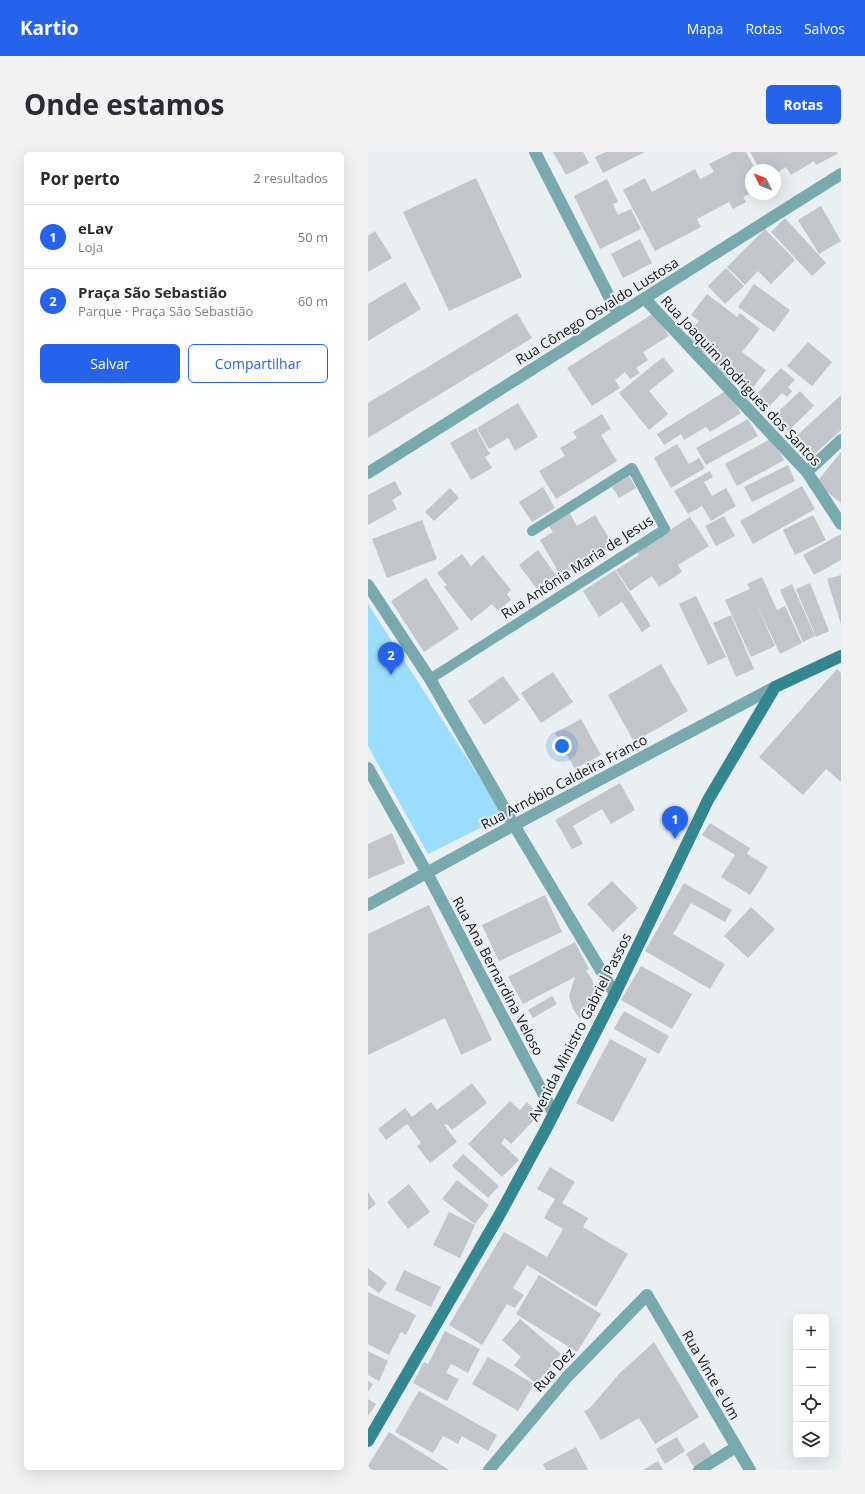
<!DOCTYPE html>
<html lang="pt">
<head>
<meta charset="utf-8">
<style>
  :root { --surface:#fff; --page:#f2f2f3; --text:#2b2b33; --muted:#7c7c81; --line:#e1e1e2; --accent:#2563eb }
  body { margin:0; font-family:"Open Sans",sans-serif; background:var(--page); color:var(--text) }
  .controls { position:absolute; right:12px; bottom:12px; display:grid; overflow:hidden; border-radius:6px; box-shadow:0 4px 16px #0002 }
  .controls button { width:36px; height:36px; display:grid; place-items:center; padding:0; border:0; border-bottom:1px solid var(--line); background:var(--surface); color:var(--text); font:20px sans-serif }
  .compass { position:absolute; left:377px; top:12px; width:36px; height:36px; border-radius:50%; background:var(--surface); box-shadow:0 4px 16px #0002; rotate:313deg }
  .you { position:absolute; left:194px; top:594px; width:14px; height:14px; margin:-10px; border:3px solid #fff; border-radius:50%; background:#1a73e8; box-shadow:0 0 0 6px #1a73e833 }
  .badge { display:grid; place-items:center; width:26px; height:26px; border-radius:50%; background:var(--accent); color:#fff; font-size:13px; font-weight:700 }
  .pin { position:absolute; translate:-50% -33px; filter:drop-shadow(0 1px 2px #0008) }
  .pin::after { content:''; position:absolute; top:21px; width:14px; height:12px; background:inherit; clip-path:polygon(0 0,100% 0,50% 100%) }
  .list { margin:0; padding:0; list-style:none }
  h2 { display:flex; justify-content:space-between; align-items:center; height:52px; margin:0; padding:0 16px; font-size:17px }
  h2 small { font-size:13px; font-weight:400; color:var(--muted) }
  .list li { display:grid; grid-template-columns:26px 1fr auto; gap:12px; align-items:center; box-sizing:border-box; height:64px; padding:0 16px; border-top:1px solid var(--line) }
  .list b { display:block; font-size:15px; white-space:nowrap }
  .list p { margin:0; font-size:13px; white-space:nowrap; color:var(--muted) }
  .list em { font-size:13px; font-style:normal; color:var(--muted) }
  .actions { display:flex; gap:8px; padding:12px 16px }
  .actions a { flex:1; padding:9px 0; border:1px solid var(--accent); border-radius:6px; text-align:center; font-size:14px; color:var(--accent) }
  .actions .main { background:var(--accent); color:#fff }
  .icon { flex:none; width:22px; height:22px; fill:none; stroke:currentColor; stroke-width:2; stroke-linecap:round; stroke-linejoin:round }
  .map { position:relative; flex:none; width:473px; height:1318px; overflow:hidden; border-radius:6px }
  header { display:flex; align-items:center; gap:24px; box-sizing:border-box; height:56px; padding:0 20px; background:var(--accent); color:#fff }
  header strong { font-size:19px }
  nav { display:flex; gap:22px; margin-inline-start:auto; font-size:14px }
  .intro { display:flex; align-items:center; justify-content:space-between; box-sizing:border-box; height:96px; padding:0 24px }
  h1 { margin:0; font-size:28px }
  .button { padding:10px 18px; border-radius:6px; background:var(--accent); color:#fff; font-size:14px; font-weight:700 }
  main { display:flex; gap:24px; padding:0 24px }
  aside { flex:1; background:var(--surface); border-radius:6px; box-shadow:0 4px 16px #0002 }
  .map>svg:first-child { display:block }
  .green { fill:#9bddfc }
  .building { fill:#c2c5c9 }
  .lines { fill:none; stroke-linecap:round; stroke-linejoin:round }
  .lane { stroke:#78a9ae; stroke-width:10 }
  .street { stroke:#78a9ae; stroke-width:12 }
  .secondary { stroke:#34878e; stroke-width:12 }
  .labels { text-anchor:middle; stroke-width:4; stroke-linejoin:round; paint-order:stroke }
  .street-label { font-size:14px; fill:#161819; stroke:#eaeff1 }
</style>
</head>
<body>
<header>
<strong>Kartio</strong>
<nav><a>Mapa</a><a>Rotas</a><a>Salvos</a></nav>
</header>
<div class="intro"><h1>Onde estamos</h1><a class="button">Rotas</a></div>
<main>
<aside>
<h2>Por perto<small>2 resultados</small></h2>
<ul class="list">
<li><span class="badge">1</span><div><b>eLav</b><p>Loja</p></div><em>50 m</em></li>
<li><span class="badge">2</span><div><b>Praça São Sebastião</b><p>Parque · Praça São Sebastião</p></div><em>60 m</em></li>
</ul>
<div class="actions"><a class="main">Salvar</a><a>Compartilhar</a></div>
</aside>
<div class="map">
<svg width="473" height="1318" viewBox="0 0 473 1318">
  <rect width="100%" height="100%" fill="#eaeff1"/>
  <!-- green -->
  <polygon class="green" points="0,452 136,664 60,702 0,594"/>
  <!-- building -->
  <g class="building">
    <polygon points="185,0 215,0 221,11 198,23"/>
    <polygon points="238,0 277,0 235,21 227,5"/>
    <polygon points="365,0 378,0 388,18 383,18 383,41 375,45 378,50 365,57 361,50 329,67 333,75 287,99 255,38 277,26 284,40 327,17 332,27 346,20 341,12"/>
    <polygon points="382,0 470,0 471,1 448,13 446,9 423,23 418,15 407,22 407,18 392,18"/>
    <polygon points="108,26 154,125 81,159 35,60"/>
    <polygon points="239,27 250,50 245,52 250,63 263,57 273,77 232,97 206,44"/>
    <polygon points="453,54 473,89 451,102 430,68"/>
    <polygon points="417,66 458,111 444,124 403,80"/>
    <polygon points="397,77 427,108 403,132 390,119 377,133 359,115"/>
    <polygon points="7,79 24,106 0,120 0,84"/>
    <polygon points="272,87 284,111 255,126 243,102"/>
    <polygon points="358,116 376,134 357,152 340,134"/>
    <polygon points="37,130 53,157 0,189 0,152"/>
    <polygon points="386,132 422,158 406,180 370,155"/>
    <polygon points="339,142 369,165 372,161 392,177 374,200 398,218 384,237 375,231 372,235 344,213 347,209 317,186 331,169 323,163"/>
    <polygon points="149,161 164,186 0,286 0,251"/>
    <polygon points="286,161 301,184 275,200 280,208 268,216 272,221 262,227 257,220 247,228 252,236 224,254 199,216"/>
    <polygon points="440,190 464,210 444,234 419,214"/>
    <polygon points="295,205 306,219 281,239 300,262 281,278 251,241"/>
    <polygon points="413,216 427,228 420,235 424,239 419,245 414,241 396,260 383,248"/>
    <polygon points="359,238 373,261 342,280 338,275 316,288 313,282 296,293 289,282"/>
    <polygon points="432,239 446,254 420,279 406,264"/>
    <polygon points="473,243 473,278 439,309 422,290"/>
    <polygon points="150,251 170,285 147,299 140,286 121,297 109,276"/>
    <polygon points="234,262 243,277 233,283 249,309 188,347 171,319 197,304 192,296 209,286 205,280"/>
    <polygon points="380,267 390,284 338,313 328,296"/>
    <polygon points="108,276 122,302 117,305 124,316 103,328 82,291"/>
    <polygon points="404,286 416,308 369,334 357,312"/>
    <polygon points="309,292 321,312 331,306 337,316 303,336 286,306"/>
    <polygon points="473,300 473,351 448,331"/>
    <polygon points="420,313 427,329 384,350 376,335"/>
    <polygon points="342,319 345,325 336,330 344,344 358,336 368,354 343,369 334,354 320,362 306,339"/>
    <polygon points="261,324 268,336 251,346 244,335"/>
    <polygon points="27,329 34,342 24,348 29,357 0,373 0,343"/>
    <polygon points="434,334 447,357 385,392 372,369"/>
    <polygon points="175,335 187,356 164,370 151,350"/>
    <polygon points="82,336 91,346 66,369 57,360"/>
    <polygon points="201,360 209,374 227,363 245,393 193,424 172,388 185,380 180,373"/>
    <polygon points="445,363 458,388 427,403 415,378"/>
    <polygon points="356,364 367,384 348,394 337,374"/>
    <polygon points="322,365 341,394 310,413 314,420 291,435 284,424 262,439 248,418 271,403 268,400"/>
    <polygon points="54,368 69,407 19,426 4,387"/>
    <polygon points="473,382 473,408 446,423 435,403"/>
    <polygon points="170,398 190,426 171,440 151,413"/>
    <polygon points="94,402 103,414 115,403 143,438 139,442 143,448 130,459 124,452 103,469 76,435 79,433 69,421"/>
    <polygon points="247,418 283,474 274,480 254,450 231,465 215,439"/>
    <polygon points="473,423 473,472 459,427"/>
    <polygon points="394,425 409,458 417,454 434,491 412,502 387,449 407,494 383,505 357,448 382,437 379,432"/>
    <polygon points="58,426 91,477 56,500 23,449"/>
    <polygon points="442,431 461,479 448,485 428,437"/>
    <polygon points="424,432 447,484 435,490 412,438"/>
    <polygon points="328,444 358,505 340,513 311,452"/>
    <polygon points="363,463 386,517 368,525 345,471"/>
    <polygon points="293,512 320,559 266,590 240,543"/>
    <polygon points="469,517 473,521 473,630 458,617 435,643 391,605"/>
    <polygon points="185,520 205,550 173,571 153,541"/>
    <polygon points="135,524 152,548 116,573 100,549"/>
    <polygon points="213,567 233,603 207,617 187,581"/>
    <polygon points="252,631 267,658 243,672 234,657 205,674 215,692 204,697 187,668"/>
    <polygon points="342,671 382,696 379,702 400,715 382,743 353,725 367,703 334,683"/>
    <polygon points="24,681 37,711 0,727 0,692"/>
    <polygon points="244,729 270,756 245,780 219,752"/>
    <polygon points="316,731 364,758 357,770 323,751 305,782 357,812 342,837 277,799"/>
    <polygon points="177,743 194,780 131,809 114,773"/>
    <polygon points="61,753 124,888 93,903 77,866 0,903 0,782"/>
    <polygon points="383,755 407,777 380,806 356,784"/>
    <polygon points="207,790 221,817 218,819 224,827 227,837 227,848 224,860 212,867 205,857 201,844 207,825 155,852 140,825"/>
    <polygon points="273,814 324,842 304,877 253,848"/>
    <polygon points="184,844 189,852 165,866 160,858"/>
    <polygon points="256,859 301,884 291,902 246,877"/>
    <polygon points="242,887 279,907 245,970 208,951"/>
    <polygon points="104,931 119,951 84,978 79,972 76,973 89,990 62,1011 49,994 53,991 39,972 18,988 10,977 37,956 44,965 63,950 69,958"/>
    <polygon points="142,949 152,958 159,950 171,963 143,992 137,986 133,991 151,1008 134,1025 100,992"/>
    <polygon points="95,1002 131,1034 120,1046 84,1014"/>
    <polygon points="182,1015 207,1030 194,1051 220,1066 215,1075 260,1102 228,1155 159,1113 145,1136 156,1143 147,1156 139,1152 114,1193 81,1173 136,1080 179,1105 195,1077 176,1066 187,1047 169,1037"/>
    <polygon points="89,1028 121,1053 107,1072 74,1047"/>
    <polygon points="41,1032 62,1060 40,1077 19,1050"/>
    <polygon points="0,1040 8,1052 0,1058"/>
    <polygon points="81,1060 107,1073 92,1106 65,1093"/>
    <polygon points="0,1116 19,1131 11,1141 0,1133"/>
    <polygon points="36,1118 73,1135 63,1155 27,1138"/>
    <polygon points="171,1123 233,1162 209,1200 148,1162"/>
    <polygon points="0,1140 48,1163 38,1183 33,1180 21,1203 0,1192"/>
    <polygon points="152,1167 193,1202 168,1232 146,1213 153,1205 134,1188"/>
    <polygon points="77,1179 112,1197 100,1221 83,1212 78,1221 91,1227 79,1249 45,1231 56,1210 60,1212"/>
    <polygon points="286,1190 331,1265 287,1292 271,1266 233,1288 216,1259 222,1256 251,1222"/>
    <polygon points="0,1199 20,1209 11,1229 0,1223"/>
    <polygon points="120,1205 166,1232 150,1259 104,1232"/>
    <polygon points="0,1229 5,1232 0,1240"/>
    <polygon points="51,1239 129,1283 120,1299 94,1284 90,1292 75,1284 65,1301 27,1280"/>
    <polygon points="0,1247 8,1252 0,1264"/>
    <polygon points="21,1280 81,1318 0,1318 0,1314"/>
    <polygon points="309,1285 317,1299 297,1312 288,1297"/>
    <polygon points="336,1290 344,1303 325,1314 318,1302"/>
    <polygon points="208,1295 220,1318 178,1318 175,1312"/>
    <polygon points="290,1309 295,1318 275,1318"/>
  </g>
  <g class="lines">
    <!-- lane -->
    <polyline class="lane" points="62,527 297,377 264,316 164,379"/>
    <!-- street -->
    <g class="street">
      <polyline points="167,0 250,162"/>
      <polyline points="277,147 439,320 473,372"/>
      <polyline points="439,320 473,288"/>
      <polyline points="0,321 473,22"/>
      <polyline points="0,433 62,527 146,673 247,842"/>
      <polyline points="0,616 59,721 186,962"/>
      <polyline points="0,753 146,673 407,535"/>
      <polyline points="121,1318 199,1225 279,1143 382,1318"/>
      <polyline points="331,1318 368,1295"/>
    </g>
    <!-- secondary -->
    <polyline class="secondary" points="0,1289 132,1062 178,977 247,842 340,648 407,535 473,504"/>
  </g>
  <g class="labels">
    <!-- street labels -->
    <g class="street-label">
      <text transform="translate(229 159) rotate(-32)" y="5">Rua Cônego Osvaldo Lustosa</text>
      <text transform="translate(373 229) rotate(47)" y="5">Rua Joaquim Rodrigues dos Santos</text>
      <text transform="translate(209 415) rotate(-33)" y="5">Rua Antônia Maria de Jesus</text>
      <text transform="translate(196 630) rotate(-28)" y="5">Rua Arnóbio Caldeira Franco</text>
      <text transform="translate(130 824) rotate(62)" y="5">Rua Ana Bernardina Veloso</text>
      <text transform="translate(212 875) rotate(-63)" y="5">Avenida Ministro Gabriel Passos</text>
      <text transform="translate(186 1218) rotate(-48)" y="5">Rua Dez</text>
      <text transform="translate(343 1223) rotate(60)" y="5">Rua Vinte e Um</text>
    </g>
  </g>
</svg>
<div class="controls">
<button>+</button>
<button>−</button>
<button><svg class="icon" aria-label="locate" viewBox="0 0 24 24"><circle cx="12" cy="12" r="6"/><path d="M12 2v4M12 18v4M2 12h4M18 12h4"/></svg></button>
<button><svg class="icon" aria-label="layers" viewBox="0 0 24 24"><path d="M12 4l9 5-9 5-9-5zM3 14l9 5 9-5"/></svg></button>
</div>
<svg class="compass" viewBox="-18 -18 36 36"><path d="M0-13l5 13h-10z" fill="#e53935"/><path d="M0 13l5-13h-10z" fill="#7c7c81"/></svg>
<div class="you"></div>
<div class="pin badge" style="left:307px;top:687px">1</div>
<div class="pin badge" style="left:23px;top:523px">2</div>
</div>
</main>
</body>
</html>
